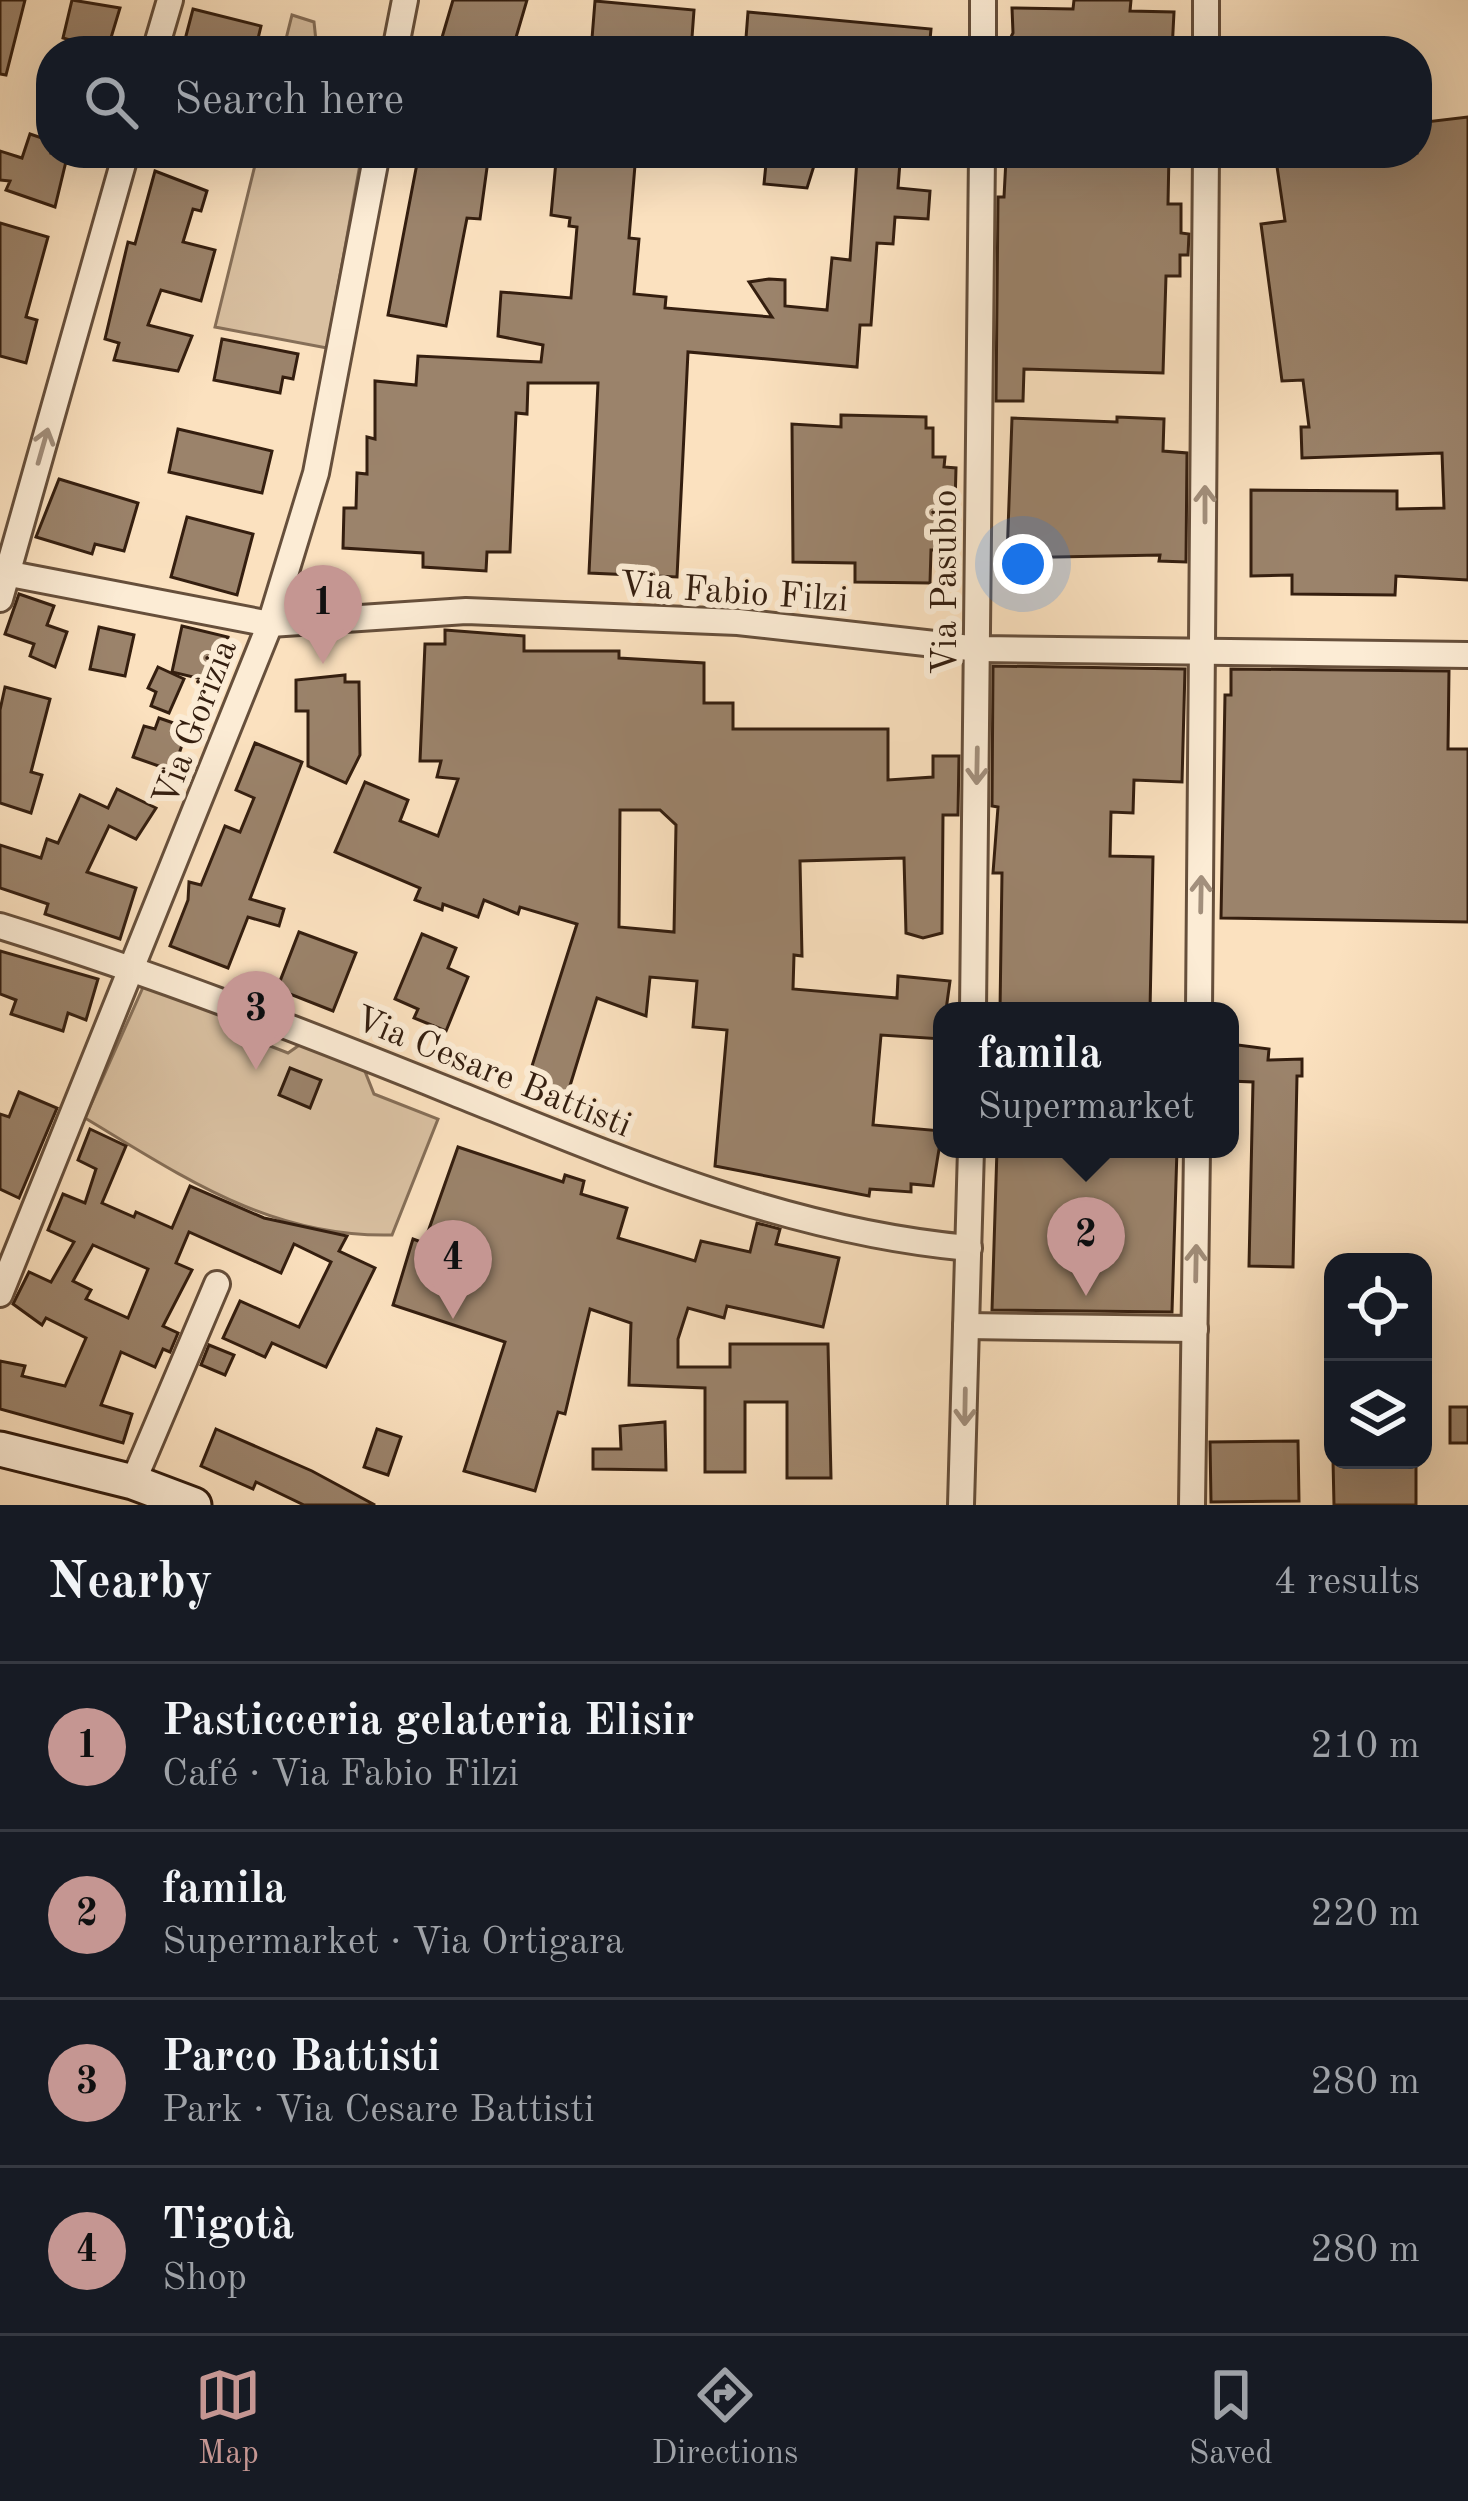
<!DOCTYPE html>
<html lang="en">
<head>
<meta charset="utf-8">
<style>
  :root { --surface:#171b24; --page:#242831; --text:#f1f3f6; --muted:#9ea1a6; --line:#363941; --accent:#c59692 }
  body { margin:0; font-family:"Old Standard TT",serif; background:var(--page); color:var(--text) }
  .controls { position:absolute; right:36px; bottom:36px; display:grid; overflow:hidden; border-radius:24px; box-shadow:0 12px 48px #0002 }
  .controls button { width:108px; height:108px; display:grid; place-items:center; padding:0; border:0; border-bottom:3px solid var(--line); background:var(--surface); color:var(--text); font:60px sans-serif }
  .you { position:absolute; left:1023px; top:564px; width:42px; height:42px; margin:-30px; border:9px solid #fff; border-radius:50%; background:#1a73e8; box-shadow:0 0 0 18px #1a73e833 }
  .badge { display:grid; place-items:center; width:78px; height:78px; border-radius:50%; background:var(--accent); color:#111; font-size:39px; font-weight:700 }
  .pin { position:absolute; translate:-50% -99px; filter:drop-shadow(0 3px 6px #0008) }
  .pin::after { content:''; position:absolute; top:63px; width:42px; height:36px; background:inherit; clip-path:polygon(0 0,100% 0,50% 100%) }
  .popup { position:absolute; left:933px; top:1002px; width:306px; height:156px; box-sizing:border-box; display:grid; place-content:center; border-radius:24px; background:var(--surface); filter:drop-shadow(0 3px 9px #0005); font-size:39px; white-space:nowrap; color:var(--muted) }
  .popup b { font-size:45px; color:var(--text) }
  .popup::after { content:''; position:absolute; left:50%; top:100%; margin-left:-24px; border:24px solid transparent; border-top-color:var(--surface) }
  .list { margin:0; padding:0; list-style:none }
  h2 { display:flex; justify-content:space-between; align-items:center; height:156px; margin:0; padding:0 48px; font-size:51px }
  h2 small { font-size:39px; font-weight:400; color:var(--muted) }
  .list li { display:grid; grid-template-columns:78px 1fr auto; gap:36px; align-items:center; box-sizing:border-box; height:168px; padding:0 48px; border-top:3px solid var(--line) }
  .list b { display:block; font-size:45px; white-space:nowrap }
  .list p { margin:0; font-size:39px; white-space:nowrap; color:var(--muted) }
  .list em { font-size:39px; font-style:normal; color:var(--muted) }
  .icon { flex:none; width:66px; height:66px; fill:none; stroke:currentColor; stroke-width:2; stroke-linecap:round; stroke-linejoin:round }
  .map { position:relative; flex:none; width:1468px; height:1505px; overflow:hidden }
  .search { position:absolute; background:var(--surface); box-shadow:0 12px 48px #0002; left:36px; right:36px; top:36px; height:132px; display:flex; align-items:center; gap:30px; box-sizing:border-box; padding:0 42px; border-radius:48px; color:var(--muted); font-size:45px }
  .sheet { height:828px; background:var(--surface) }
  nav { display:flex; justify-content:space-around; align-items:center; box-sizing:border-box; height:168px; border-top:3px solid var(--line); background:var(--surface); font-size:33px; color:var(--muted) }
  nav a { display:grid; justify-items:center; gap:6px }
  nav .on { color:var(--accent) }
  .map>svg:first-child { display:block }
  .green { fill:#d9c0a1; stroke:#866f58; stroke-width:3 }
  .building { fill:#9b836b; stroke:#341e0f; stroke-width:3; fill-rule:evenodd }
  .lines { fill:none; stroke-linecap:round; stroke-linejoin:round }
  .minor-casing { stroke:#664f3b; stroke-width:30 }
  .secondary-casing { stroke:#341e0f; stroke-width:39 }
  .minor { stroke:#fcecd5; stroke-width:24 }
  .secondary { stroke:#fcecd5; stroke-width:33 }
  .oneway { stroke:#a28f7c }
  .labels { text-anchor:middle; stroke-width:12; stroke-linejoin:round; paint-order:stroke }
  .street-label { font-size:36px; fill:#341e0f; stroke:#fcecd5 }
</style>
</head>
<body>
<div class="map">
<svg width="1468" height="1505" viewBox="0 0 1468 1505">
  <rect width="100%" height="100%" fill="#fbe1bf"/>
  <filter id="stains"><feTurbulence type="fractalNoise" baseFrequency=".00167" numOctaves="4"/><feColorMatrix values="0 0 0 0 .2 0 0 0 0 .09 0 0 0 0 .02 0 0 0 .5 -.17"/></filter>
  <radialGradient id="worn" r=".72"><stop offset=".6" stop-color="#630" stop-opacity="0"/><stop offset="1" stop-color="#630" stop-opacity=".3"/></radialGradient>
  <!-- green -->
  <g class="green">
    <polygon points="292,15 314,22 316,41 353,51 283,51"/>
    <polygon points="258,153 362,153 327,348 215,327"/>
    <path d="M144 985 255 1023 265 1044 288 1053 301 1044 364 1069 374 1094 438 1119 392 1235C271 1238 185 1178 85 1118Z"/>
  </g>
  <!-- building -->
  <g class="building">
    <polygon points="0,0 25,0 6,75 0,74"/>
    <polygon points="72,0 120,8 107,51 63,38"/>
    <polygon points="453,0 527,0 512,51 438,51"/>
    <polygon points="1074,0 1131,0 1130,11 1174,12 1172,51 1004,51 1013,33 1012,8 1073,9"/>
    <polygon points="595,1 694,10 691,51 591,51"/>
    <polygon points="193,9 261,26 255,51 182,51"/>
    <polygon points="748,12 931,29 929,51 745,51"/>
    <polygon points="1468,117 1468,580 1396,576 1395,595 1292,594 1292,575 1251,576 1251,490 1397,491 1397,509 1444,508 1442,453 1302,458 1301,427 1309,427 1303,380 1282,381 1261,224 1285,221 1275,153 1417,153 1417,123"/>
    <polygon points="30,134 51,141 51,153 68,153 55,207 6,190 10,181 0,180 0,151 22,158"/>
    <polygon points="419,153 489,153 480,219 467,218 446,326 388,315"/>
    <polygon points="563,153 636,153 629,238 639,239 634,294 666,297 665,308 772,317 749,282 769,279 785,280 785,306 827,310 832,258 850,260 857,159 900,162 898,188 930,191 928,219 895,217 893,244 877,243 871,325 860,325 857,367 688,352 677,577 589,573 598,383 528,383 527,414 516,413 510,552 487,552 486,571 423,567 423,553 343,548 344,508 356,508 357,473 367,474 367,437 375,439 375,381 416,385 418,356 541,362 543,345 498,336 501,292 571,298 577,227 569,226 570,218 551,215 556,161"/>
    <polygon points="767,153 818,153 807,188 764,184"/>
    <polygon points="1017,153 1169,153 1168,204 1181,204 1181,233 1189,234 1188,255 1180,255 1180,276 1166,276 1163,373 1024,369 1023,401 996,401 998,197 1004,197 1006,159 1016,159"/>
    <polygon points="155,171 207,191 201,211 193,209 183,242 215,250 201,301 161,290 148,325 192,336 178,371 114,360 119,343 105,339 128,242 135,244"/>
    <polygon points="0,223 48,237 26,317 37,320 26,363 0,356"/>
    <polygon points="222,339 298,354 293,379 283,377 280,393 214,380"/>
    <polygon points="841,415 926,417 926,428 933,428 933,457 945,457 944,467 956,468 954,542 943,541 943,550 931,550 930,583 855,582 855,563 793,562 792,424 841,427"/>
    <polygon points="1117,417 1164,419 1163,451 1187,453 1186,562 1159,561 1160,555 1007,558 1012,418 1117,422"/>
    <polygon points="178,429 272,451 262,493 169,472"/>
    <polygon points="59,479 138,503 124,551 95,544 92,554 36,537"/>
    <polygon points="187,517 253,534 237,595 171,577"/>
    <polygon points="19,594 54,606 47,625 67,632 55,667 30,656 34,644 5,634"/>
    <polygon points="182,626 228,637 218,683 172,672"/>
    <polygon points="99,627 134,635 125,676 90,669"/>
    <path d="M445 630 524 636V651H619V658L704 663V703H733V729H888V780L933 777V756H959L958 815H943L942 933 923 938 906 933 904 858 800 861 802 956 794 955 793 989 897 998 898 976 950 981 942 1039 881 1035 873 1125 942 1131 933 1186 911 1184V1192L870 1189 869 1196 715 1166 727 1030 693 1027 697 981 650 977 646 1016 597 998 565 1102 525 1088 577 924 520 907 518 914 484 900 478 917 443 904 442 910 415 900 420 888 335 852 365 782 408 800 400 821 438 836 458 779 437 777 441 761H420L425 644H445ZM620 810H660L676 825 674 932 619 927Z"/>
    <polygon points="993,666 1185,669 1182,782 1134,780 1133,813 1111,812 1110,856 1153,857 1150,1011 1000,1011 1002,873 993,873 998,807 992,806"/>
    <polygon points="158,667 184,679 169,713 151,706 156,692 148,688"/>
    <polygon points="1231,669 1449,671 1448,749 1468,749 1468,922 1221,918 1225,695 1231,695"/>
    <polygon points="345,675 345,682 359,682 360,755 346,783 308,766 308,711 296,711 296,680"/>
    <polygon points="5,687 50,699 31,772 42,775 31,813 0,803 0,710"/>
    <polygon points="159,718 188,728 173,771 133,757 144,726 155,729"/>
    <polygon points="255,743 302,762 250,899 284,909 279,926 248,917 228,968 170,946 188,900 189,882 201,885 225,826 240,832 254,798 236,790"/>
    <polygon points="117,789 156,808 136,839 109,826 87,872 136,888 120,939 45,914 48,904 0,888 0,845 41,858 47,839 58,843 80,795 108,808"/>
    <polygon points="299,932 356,953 333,1011 277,989"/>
    <polygon points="422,934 456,948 448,968 468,977 446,1031 414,1018 418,1009 395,999"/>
    <polygon points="0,951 98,979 86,1020 68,1013 63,1031 11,1014 16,1000 0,994"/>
    <polygon points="1230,1044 1269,1049 1268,1060 1302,1059 1302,1076 1297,1076 1293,1267 1249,1266 1253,1082 1230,1081"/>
    <polygon points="290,1068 321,1080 310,1108 279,1095"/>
    <polygon points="19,1092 57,1108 19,1198 0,1189 0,1114 9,1117"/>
    <path d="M90 1129 126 1146 102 1203 134 1217 136 1212 172 1228 190 1186 264 1218 347 1236 339 1251 375 1268 326 1367 272 1343 265 1357 223 1338 240 1301 299 1327 331 1262 294 1244 281 1273 189 1232 176 1263 192 1270 163 1326 178 1333 170 1352 163 1349 155 1367 121 1352 101 1405 132 1414 123 1443 0 1409V1361L25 1366 22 1376 65 1386 86 1338 46 1318 42 1325 13 1304 29 1272 51 1282 74 1242 48 1230 63 1194 85 1203 96 1169 78 1160ZM93 1245 148 1269 128 1318 86 1299 91 1290 73 1281Z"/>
    <polygon points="458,1147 563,1182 565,1175 584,1181 581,1194 627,1208 618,1238 695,1261 701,1241 750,1252 757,1223 780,1229 776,1244 839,1258 823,1327 727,1306 724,1318 688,1308 678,1339 678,1367 730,1367 730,1344 828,1344 831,1478 787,1478 787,1402 745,1402 745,1472 705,1472 705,1388 629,1385 631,1323 590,1309 565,1414 558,1412 535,1491 464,1471 505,1342 393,1305 413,1239 424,1243"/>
    <polygon points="997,1149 1177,1149 1172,1312 992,1310"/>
    <polygon points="209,1345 234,1355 225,1375 201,1365"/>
    <rect x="1450" y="1407" width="18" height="36"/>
    <polygon points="665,1422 666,1470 593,1469 593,1449 621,1449 620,1426"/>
    <polygon points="216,1429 312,1471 375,1505 304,1505 256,1482 253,1489 201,1466"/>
    <polygon points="377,1429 401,1437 388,1475 364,1467"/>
    <polygon points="1298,1441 1299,1501 1211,1502 1210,1442"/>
    <polygon points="1333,1460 1416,1460 1416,1505 1334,1505"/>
  </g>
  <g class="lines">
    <defs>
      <g id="minor">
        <polyline points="155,51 170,0"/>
        <polyline points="395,51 405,0"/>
        <polyline points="983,51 983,0"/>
        <polyline points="1206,51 1206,0"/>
        <polyline points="0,572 270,624 466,611 738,622 979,649 1468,655"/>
        <polyline points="0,599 126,153"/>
        <path d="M0 926C155 974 304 1032 455 1093 622 1160 788 1232 969 1248"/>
        <polyline points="973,1011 982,153"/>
        <polyline points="1199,1011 1206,153"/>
        <polyline points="0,1294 270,624 316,473 377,153"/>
        <polyline points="966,1326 1195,1329"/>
        <polyline points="133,1482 217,1284"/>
        <polyline points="961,1505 971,1149"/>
        <polyline points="1192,1505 1197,1149"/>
      </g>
      <polyline id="secondary" points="0,1449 133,1482 194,1505"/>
    </defs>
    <!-- minor casing -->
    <use href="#minor" class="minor-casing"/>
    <!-- secondary casing -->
    <use href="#secondary" class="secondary-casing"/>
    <!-- minor -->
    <use href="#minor" class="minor"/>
    <!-- secondary -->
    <use href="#secondary" class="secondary"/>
  </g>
  <!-- one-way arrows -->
  <defs><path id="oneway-shaft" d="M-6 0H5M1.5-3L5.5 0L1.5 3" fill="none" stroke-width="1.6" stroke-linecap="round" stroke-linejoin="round" transform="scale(3)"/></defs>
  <g class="oneway">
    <use href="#oneway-shaft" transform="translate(43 446) rotate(-74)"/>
    <use href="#oneway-shaft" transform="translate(1205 504) rotate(-90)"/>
    <use href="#oneway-shaft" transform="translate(977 766) rotate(91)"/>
    <use href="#oneway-shaft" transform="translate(1201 894) rotate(-89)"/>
    <use href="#oneway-shaft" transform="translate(1196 1263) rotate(-89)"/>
    <use href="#oneway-shaft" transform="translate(965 1407) rotate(91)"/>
  </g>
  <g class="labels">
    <!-- street labels -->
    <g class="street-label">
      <text transform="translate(943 582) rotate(-90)" y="13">Via Pasubio</text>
      <text transform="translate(734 590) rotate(4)" y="13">Via Fabio Filzi</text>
      <text transform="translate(193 722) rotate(-69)" y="13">Via Gorizia</text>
      <text transform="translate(494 1070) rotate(22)" y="13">Via Cesare Battisti</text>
    </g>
  </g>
  <rect width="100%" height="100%" filter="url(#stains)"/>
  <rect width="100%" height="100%" fill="url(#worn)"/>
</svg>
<div class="controls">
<button><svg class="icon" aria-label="locate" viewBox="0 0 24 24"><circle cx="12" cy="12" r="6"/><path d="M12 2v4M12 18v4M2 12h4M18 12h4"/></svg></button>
<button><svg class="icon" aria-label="layers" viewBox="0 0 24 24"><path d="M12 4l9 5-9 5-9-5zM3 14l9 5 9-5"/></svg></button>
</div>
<div class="you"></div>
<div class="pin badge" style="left:323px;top:664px">1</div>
<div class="pin badge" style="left:1086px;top:1296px">2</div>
<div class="popup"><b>famila</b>Supermarket</div>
<div class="pin badge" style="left:256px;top:1070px">3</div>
<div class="pin badge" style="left:453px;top:1319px">4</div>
<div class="search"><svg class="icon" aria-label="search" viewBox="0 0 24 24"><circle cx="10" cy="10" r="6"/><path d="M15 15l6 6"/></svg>Search here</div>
</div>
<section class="sheet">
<h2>Nearby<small>4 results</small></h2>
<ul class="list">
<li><span class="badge">1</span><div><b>Pasticceria gelateria Elisir</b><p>Café · Via Fabio Filzi</p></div><em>210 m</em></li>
<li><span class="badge">2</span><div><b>famila</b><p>Supermarket · Via Ortigara</p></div><em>220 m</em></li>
<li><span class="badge">3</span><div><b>Parco Battisti</b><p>Park · Via Cesare Battisti</p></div><em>280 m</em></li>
<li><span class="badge">4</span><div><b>Tigotà</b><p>Shop</p></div><em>280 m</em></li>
</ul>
</section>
<nav>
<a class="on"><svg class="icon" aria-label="map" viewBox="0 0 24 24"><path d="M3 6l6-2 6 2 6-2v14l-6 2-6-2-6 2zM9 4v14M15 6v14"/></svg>Map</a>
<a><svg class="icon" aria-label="directions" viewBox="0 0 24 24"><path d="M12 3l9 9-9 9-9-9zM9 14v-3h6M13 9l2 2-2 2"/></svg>Directions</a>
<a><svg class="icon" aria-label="saved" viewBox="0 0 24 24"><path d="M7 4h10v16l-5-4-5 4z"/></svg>Saved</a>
</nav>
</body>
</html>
